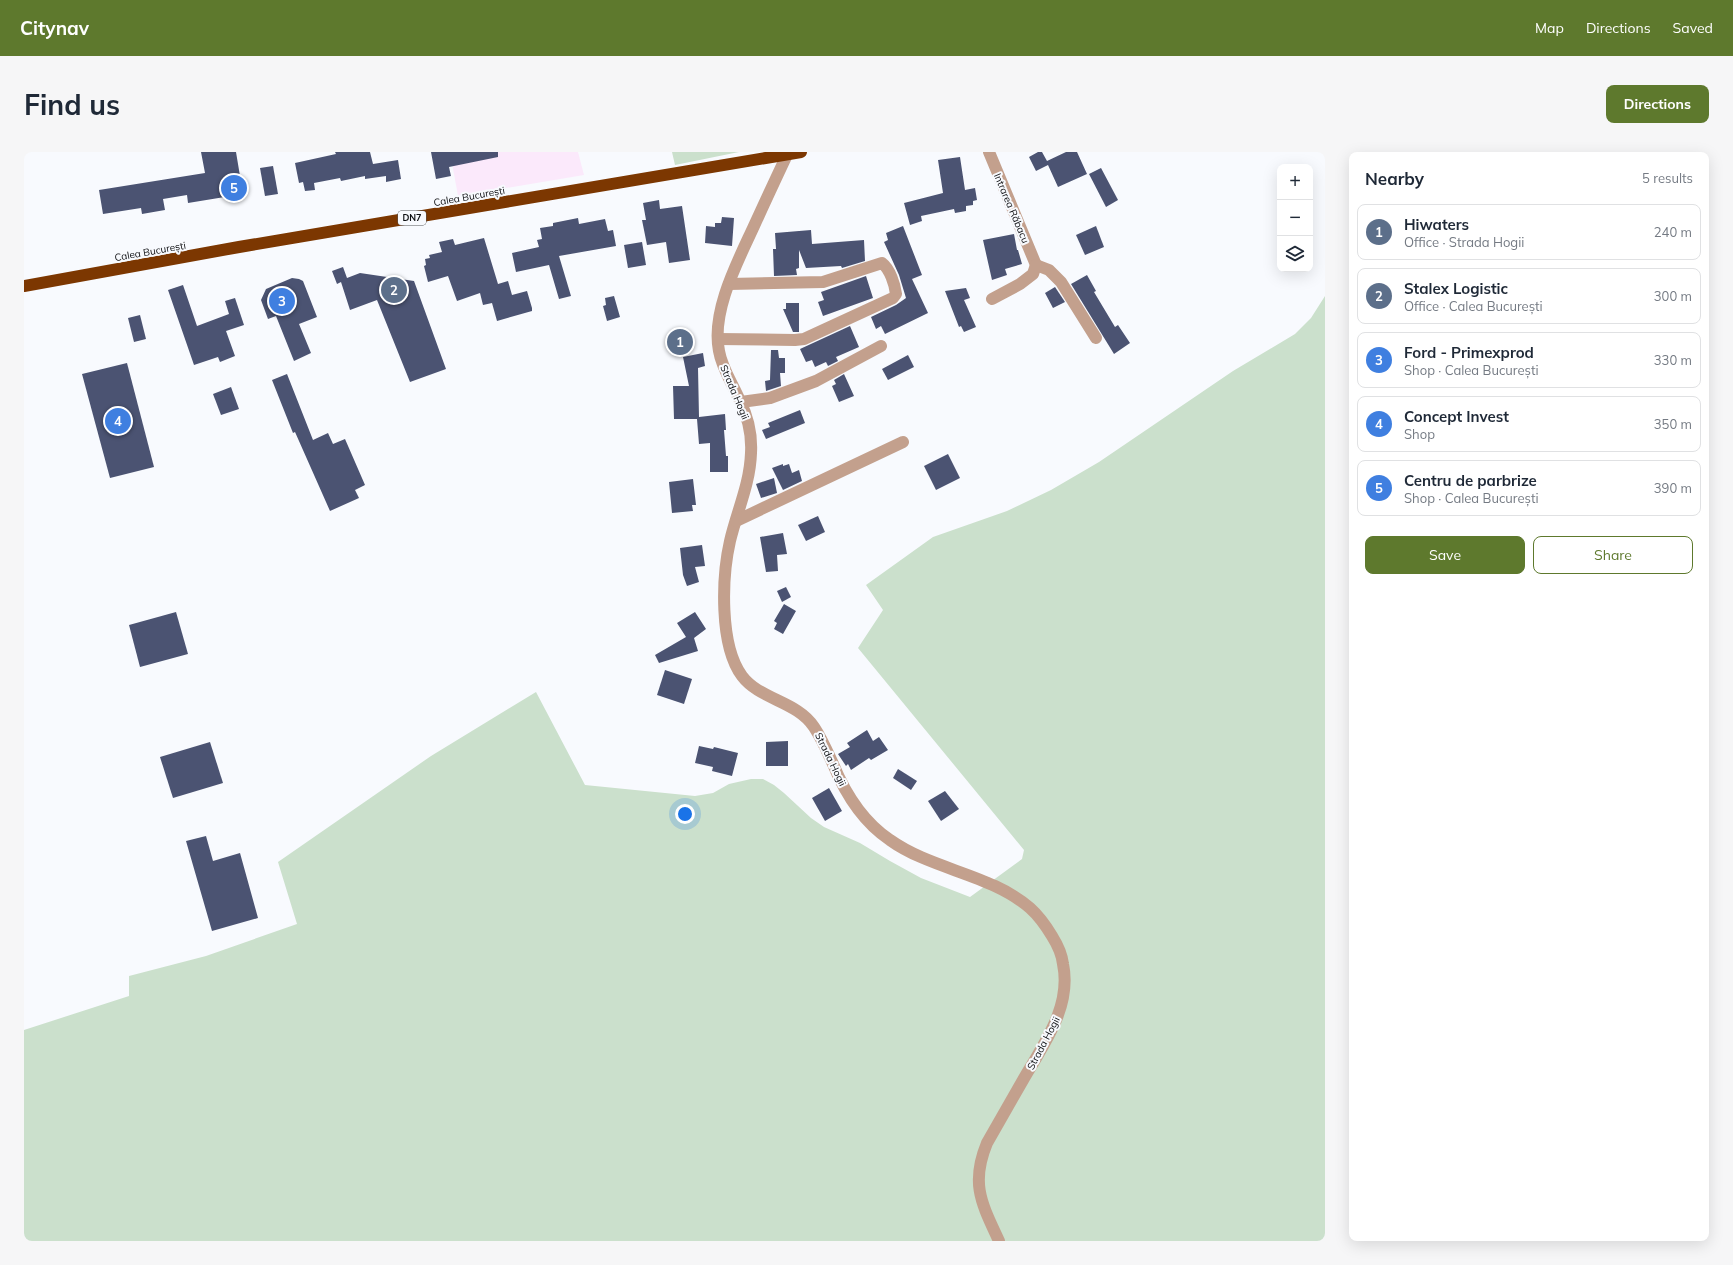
<!DOCTYPE html>
<html lang="en">
<head>
<meta charset="utf-8">
<style>
  :root { --surface:#fff; --page:#f6f6f7; --text:#1f2937; --muted:#747a83; --line:#e0e1e3; --accent:#5e792d }
  body { margin:0; font-family:Mulish,sans-serif; background:var(--page); color:var(--text) }
  .controls { position:absolute; right:12px; top:12px; display:grid; overflow:hidden; border-radius:8px; box-shadow:0 4px 16px #0002 }
  .controls button { width:36px; height:36px; display:grid; place-items:center; padding:0; border:0; border-bottom:1px solid var(--line); background:var(--surface); color:var(--text); font:20px sans-serif }
  .you { position:absolute; left:661px; top:662px; width:14px; height:14px; margin:-10px; border:3px solid #fff; border-radius:50%; background:#1a73e8; box-shadow:0 0 0 6px #1a73e833 }
  .badge { display:grid; place-items:center; width:26px; height:26px; border-radius:50%; background:var(--accent); color:#fff; font-size:13px; font-weight:700 }
  .pin { position:absolute; translate:-50% -50%; border:2px solid #fff; box-shadow:0 1px 4px #0006 }
  .list { margin:0; padding:0; list-style:none }
  h2 { display:flex; justify-content:space-between; align-items:center; height:52px; margin:0; padding:0 16px; font-size:17px }
  h2 small { font-size:13px; font-weight:400; color:var(--muted) }
  .list li { display:grid; grid-template-columns:26px 1fr auto; gap:12px; align-items:center; box-sizing:border-box; height:56px; margin:0 8px 8px; padding:0 8px; border:1px solid var(--line); border-radius:8px }
  .list b { display:block; font-size:15px; white-space:nowrap }
  .list p { margin:0; font-size:13px; white-space:nowrap; color:var(--muted) }
  .list em { font-size:13px; font-style:normal; color:var(--muted) }
  .actions { display:flex; gap:8px; padding:12px 16px }
  .actions a { flex:1; padding:9px 0; border:1px solid var(--accent); border-radius:8px; text-align:center; font-size:14px; color:var(--accent) }
  .actions .main { background:var(--accent); color:#fff }
  .icon { flex:none; width:22px; height:22px; fill:none; stroke:currentColor; stroke-width:2; stroke-linecap:round; stroke-linejoin:round }
  .map { position:relative; flex:none; width:1301px; height:1089px; overflow:hidden; border-radius:8px }
  header { display:flex; align-items:center; gap:24px; box-sizing:border-box; height:56px; padding:0 20px; background:var(--accent); color:#fff }
  header strong { font-size:19px }
  nav { display:flex; gap:22px; margin-inline-start:auto; font-size:14px }
  .intro { display:flex; align-items:center; justify-content:space-between; box-sizing:border-box; height:96px; padding:0 24px }
  h1 { margin:0; font-size:28px }
  .button { padding:10px 18px; border-radius:8px; background:var(--accent); color:#fff; font-size:14px; font-weight:700 }
  main { display:flex; gap:24px; padding:0 24px }
  aside { flex:1; background:var(--surface); border-radius:8px; box-shadow:0 4px 16px #0002 }
  .map>svg:first-child { display:block }
  .industrial { fill:#fbe9fb }
  .green { fill:#cbe0cc }
  .building { fill:#4b5372 }
  .lines { fill:none; stroke-linecap:round; stroke-linejoin:round }
  .minor { stroke:#c3a08d; stroke-width:12 }
  .highway { stroke:#7c3701; stroke-width:12 }
  .labels { text-anchor:middle; stroke-width:4; stroke-linejoin:round; paint-order:stroke }
  .shield { fill:#f8fafe; stroke:#535457; stroke-width:1 }
  .shield-label { font-size:9px; font-weight:bold; fill:#0c0d10 }
  .street-label { font-size:10px; fill:#0c0d10; stroke:#f8fafe }
</style>
</head>
<body>
<header>
<strong>Citynav</strong>
<nav><a>Map</a><a>Directions</a><a>Saved</a></nav>
</header>
<div class="intro"><h1>Find us</h1><a class="button">Directions</a></div>
<main>
<div class="map">
<svg width="1301" height="1089" viewBox="0 0 1301 1089">
  <rect width="100%" height="100%" fill="#f8fafe"/>
  <!-- industrial -->
  <polygon class="industrial" points="426,0 554,0 560,23 434,44"/>
  <!-- green -->
  <g class="green">
    <polygon points="648,0 715,0 651,13"/>
    <polygon points="1301,144 1301,1089 0,1089 0,878 105,844 105,824 182,804 273,772 254,710 407,604 512,540 561,633 671,644 689,641 705,632 727,627 739,627 750,633 760,641 787,666 800,675 836,691 866,709 897,726 946,745 998,707 1000,698 834,496 859,458 842,433 909,385 983,359 1027,338 1075,310 1209,219 1271,182 1287,166"/>
  </g>
  <!-- building -->
  <g class="building">
    <polygon points="177,0 212,0 219,42 164,51 163,43 139,47 141,58 118,62 117,56 79,62 75,38 181,21"/>
    <polygon points="311,0 346,0 349,12 374,8 377,27 362,30 362,24 341,27 341,24 317,29 316,26 290,31 291,38 281,39 279,30 275,31 271,11 312,2"/>
    <polygon points="407,0 474,0 474,5 425,15 427,24 412,27"/>
    <polygon points="1014,0 1018,0 1023,9 1042,0 1053,0 1063,22 1034,35 1024,13 1012,19 1005,5"/>
    <polygon points="936,5 941,38 951,36 953,48 949,49 949,53 942,54 942,59 931,61 930,57 897,64 898,69 886,73 880,51 919,41 914,8"/>
    <polygon points="249,14 254,42 241,44 236,16"/>
    <polygon points="1077,16 1094,48 1082,55 1065,22"/>
    <polygon points="635,48 636,57 658,54 666,108 645,111 642,90 623,93 618,68 622,68 619,51"/>
    <polygon points="698,65 710,66 708,94 681,91 682,74 691,75 691,71 697,71"/>
    <polygon points="554,66 555,72 581,67 584,79 589,78 592,94 535,104 547,144 535,147 525,113 492,120 488,101 515,95 513,88 518,87 516,76 529,74 529,71"/>
    <polygon points="879,74 898,123 888,127 904,161 861,182 857,174 852,177 847,165 872,153 882,146 875,123 860,90 864,88 862,81"/>
    <polygon points="1072,74 1080,95 1061,103 1052,83"/>
    <polygon points="787,78 788,92 840,88 841,109 818,116 817,114 782,116 775,98 775,116 772,117 773,123 750,124 749,97 752,97 751,81"/>
    <polygon points="990,82 993,98 994,98 998,112 981,117 983,123 968,128 959,88"/>
    <polygon points="460,86 474,132 484,129 488,143 503,139 508,156 508,159 473,169 468,151 459,153 456,141 433,149 424,124 404,130 400,114 402,113 401,107 406,106 405,103 418,100 415,90 429,87 431,93"/>
    <polygon points="618,90 622,113 604,116 600,93"/>
    <polygon points="319,115 323,126 336,121 390,129 422,217 386,230 353,148 326,158 317,130 313,132 308,119"/>
    <polygon points="1063,123 1072,139 1070,140 1091,175 1094,173 1106,191 1090,202 1047,132"/>
    <polygon points="842,124 849,146 799,164 794,150 800,148 797,140"/>
    <polygon points="268,126 275,127 279,129 293,165 275,172 287,201 270,209 252,164 244,167 237,148 242,137"/>
    <polygon points="159,133 173,174 205,162 201,149 211,146 220,173 202,179 211,204 196,210 194,205 170,213 144,138"/>
    <polygon points="1031,135 1041,150 1029,156 1021,141"/>
    <polygon points="942,136 946,146 940,148 952,175 940,180 937,174 935,175 921,139"/>
    <polygon points="590,144 596,165 583,169 579,154 582,153 581,146"/>
    <polygon points="762,151 775,151 775,180 769,180 759,157 762,157"/>
    <polygon points="116,163 122,187 110,190 104,166"/>
    <polygon points="826,174 835,195 812,205 814,209 804,214 802,210 791,215 788,208 782,210 776,197"/>
    <polygon points="664,179 667,198 647,201 644,182"/>
    <polygon points="747,198 754,198 755,206 761,206 761,221 756,221 757,234 742,239 741,229 746,228"/>
    <polygon points="679,201 681,214 674,216 675,265 701,262 702,278 700,278 702,304 704,304 704,320 686,320 686,291 675,292 673,267 650,267 649,234 665,234 659,205"/>
    <polygon points="884,203 890,215 864,228 858,217"/>
    <polygon points="103,211 130,315 86,326 58,222"/>
    <polygon points="263,222 289,288 304,281 309,292 321,287 341,333 331,338 335,346 306,359 271,280 269,281 248,228"/>
    <polygon points="820,222 830,244 815,250 808,234 812,232 810,228"/>
    <polygon points="207,235 215,257 197,263 189,242"/>
    <polygon points="776,258 781,271 742,287 738,278 746,275 744,271"/>
    <polygon points="924,302 936,326 912,338 900,314"/>
    <polygon points="759,312 759,314 765,312 768,321 775,318 778,329 759,338 748,316"/>
    <polygon points="750,326 753,341 737,346 732,332"/>
    <polygon points="669,327 672,353 668,353 669,359 648,361 645,330"/>
    <polygon points="794,364 801,380 782,389 774,373"/>
    <polygon points="759,381 763,402 753,403 754,419 742,420 736,385"/>
    <polygon points="678,393 681,414 671,415 675,430 663,434 659,423 656,396"/>
    <polygon points="762,435 767,445 758,450 753,439"/>
    <polygon points="760,452 772,459 759,482 750,477 753,471 750,469"/>
    <polygon points="152,460 164,502 116,515 105,473"/>
    <polygon points="671,460 682,477 670,486 674,499 635,511 631,503 662,485 653,471"/>
    <polygon points="641,518 668,527 660,552 633,543"/>
    <polygon points="843,578 849,589 855,585 864,598 847,608 845,606 827,618 824,612 822,614 814,602 826,595 823,591"/>
    <polygon points="764,589 764,614 742,614 742,590"/>
    <polygon points="186,590 199,631 149,646 136,605"/>
    <polygon points="675,594 689,597 690,595 714,601 708,624 688,619 689,615 671,611"/>
    <polygon points="874,617 893,629 887,638 869,626"/>
    <polygon points="805,636 818,659 801,669 788,646"/>
    <polygon points="921,639 935,657 917,669 904,649"/>
    <polygon points="182,684 189,709 216,701 234,766 188,779 162,689"/>
  </g>
  <g class="lines">
    <!-- minor -->
    <g class="minor">
      <polyline points="965,0 1012,113"/>
      <path d="M763 3C752 26 741 50 730 74 714 109 687 159 695 199 698 217 709 232 716 249 724 265 728 283 727 301 726 332 713 359 706 389 698 424 695 493 718 524 736 548 773 549 790 575 798 587 803 599 809 612 821 641 839 670 866 688 908 718 967 722 1006 756 1015 764 1022 774 1028 784 1033 792 1038 803 1039 812 1048 855 1019 893 999 928 987 949 975 970 963 991 946 1032 958 1052 975 1089"/>
      <polyline points="1012,113 1025,118 1037,130 1072,186"/>
      <polyline points="968,147 996,132 1009,122 1012,113"/>
      <path d="M694 187 771 188 780 187 869 146 872 142C871 133 866 117 858 111L799 130 705 132"/>
      <polyline points="717,250 746,246 792,229 857,194"/>
      <polyline points="712,369 879,290"/>
    </g>
    <!-- highway -->
    <polyline class="highway" points="0,134 215,95 777,0"/>
  </g>
  <g class="labels">
    <!-- shield labels -->
    <rect class="shield" x="374" y="59" width="28" height="14" rx="3"/>
    <g class="shield-label">
      <text x="388" y="69">DN7</text>
    </g>
    <!-- street labels -->
    <g class="street-label">
      <text transform="translate(445 44) rotate(-10)" y="4">Calea București</text>
      <text transform="translate(988 56) rotate(67)" y="4">Intrarea Răbacu</text>
      <text transform="translate(126 99) rotate(-10)" y="4">Calea București</text>
      <text transform="translate(711 240) rotate(67)" y="4">Strada Hogii</text>
      <text transform="translate(807 607) rotate(64)" y="4">Strada Hogii</text>
      <text transform="translate(1019 891) rotate(-62)" y="4">Strada Hogii</text>
    </g>
  </g>
</svg>
<div class="controls">
<button>+</button>
<button>−</button>
<button><svg class="icon" aria-label="layers" viewBox="0 0 24 24"><path d="M12 4l9 5-9 5-9-5zM3 14l9 5 9-5"/></svg></button>
</div>
<div class="you"></div>
<div class="pin badge" style="left:656px;top:190px;background:#5c6f8a">1</div>
<div class="pin badge" style="left:370px;top:138px;background:#5c6f8a">2</div>
<div class="pin badge" style="left:258px;top:149px;background:#3f7fe0">3</div>
<div class="pin badge" style="left:94px;top:269px;background:#3f7fe0">4</div>
<div class="pin badge" style="left:210px;top:36px;background:#3f7fe0">5</div>
</div>
<aside>
<h2>Nearby<small>5 results</small></h2>
<ul class="list">
<li><span class="badge" style="background:#5c6f8a">1</span><div><b>Hiwaters</b><p>Office · Strada Hogii</p></div><em>240 m</em></li>
<li><span class="badge" style="background:#5c6f8a">2</span><div><b>Stalex Logistic</b><p>Office · Calea București</p></div><em>300 m</em></li>
<li><span class="badge" style="background:#3f7fe0">3</span><div><b>Ford - Primexprod</b><p>Shop · Calea București</p></div><em>330 m</em></li>
<li><span class="badge" style="background:#3f7fe0">4</span><div><b>Concept Invest</b><p>Shop</p></div><em>350 m</em></li>
<li><span class="badge" style="background:#3f7fe0">5</span><div><b>Centru de parbrize</b><p>Shop · Calea București</p></div><em>390 m</em></li>
</ul>
<div class="actions"><a class="main">Save</a><a>Share</a></div>
</aside>
</main>
</body>
</html>
